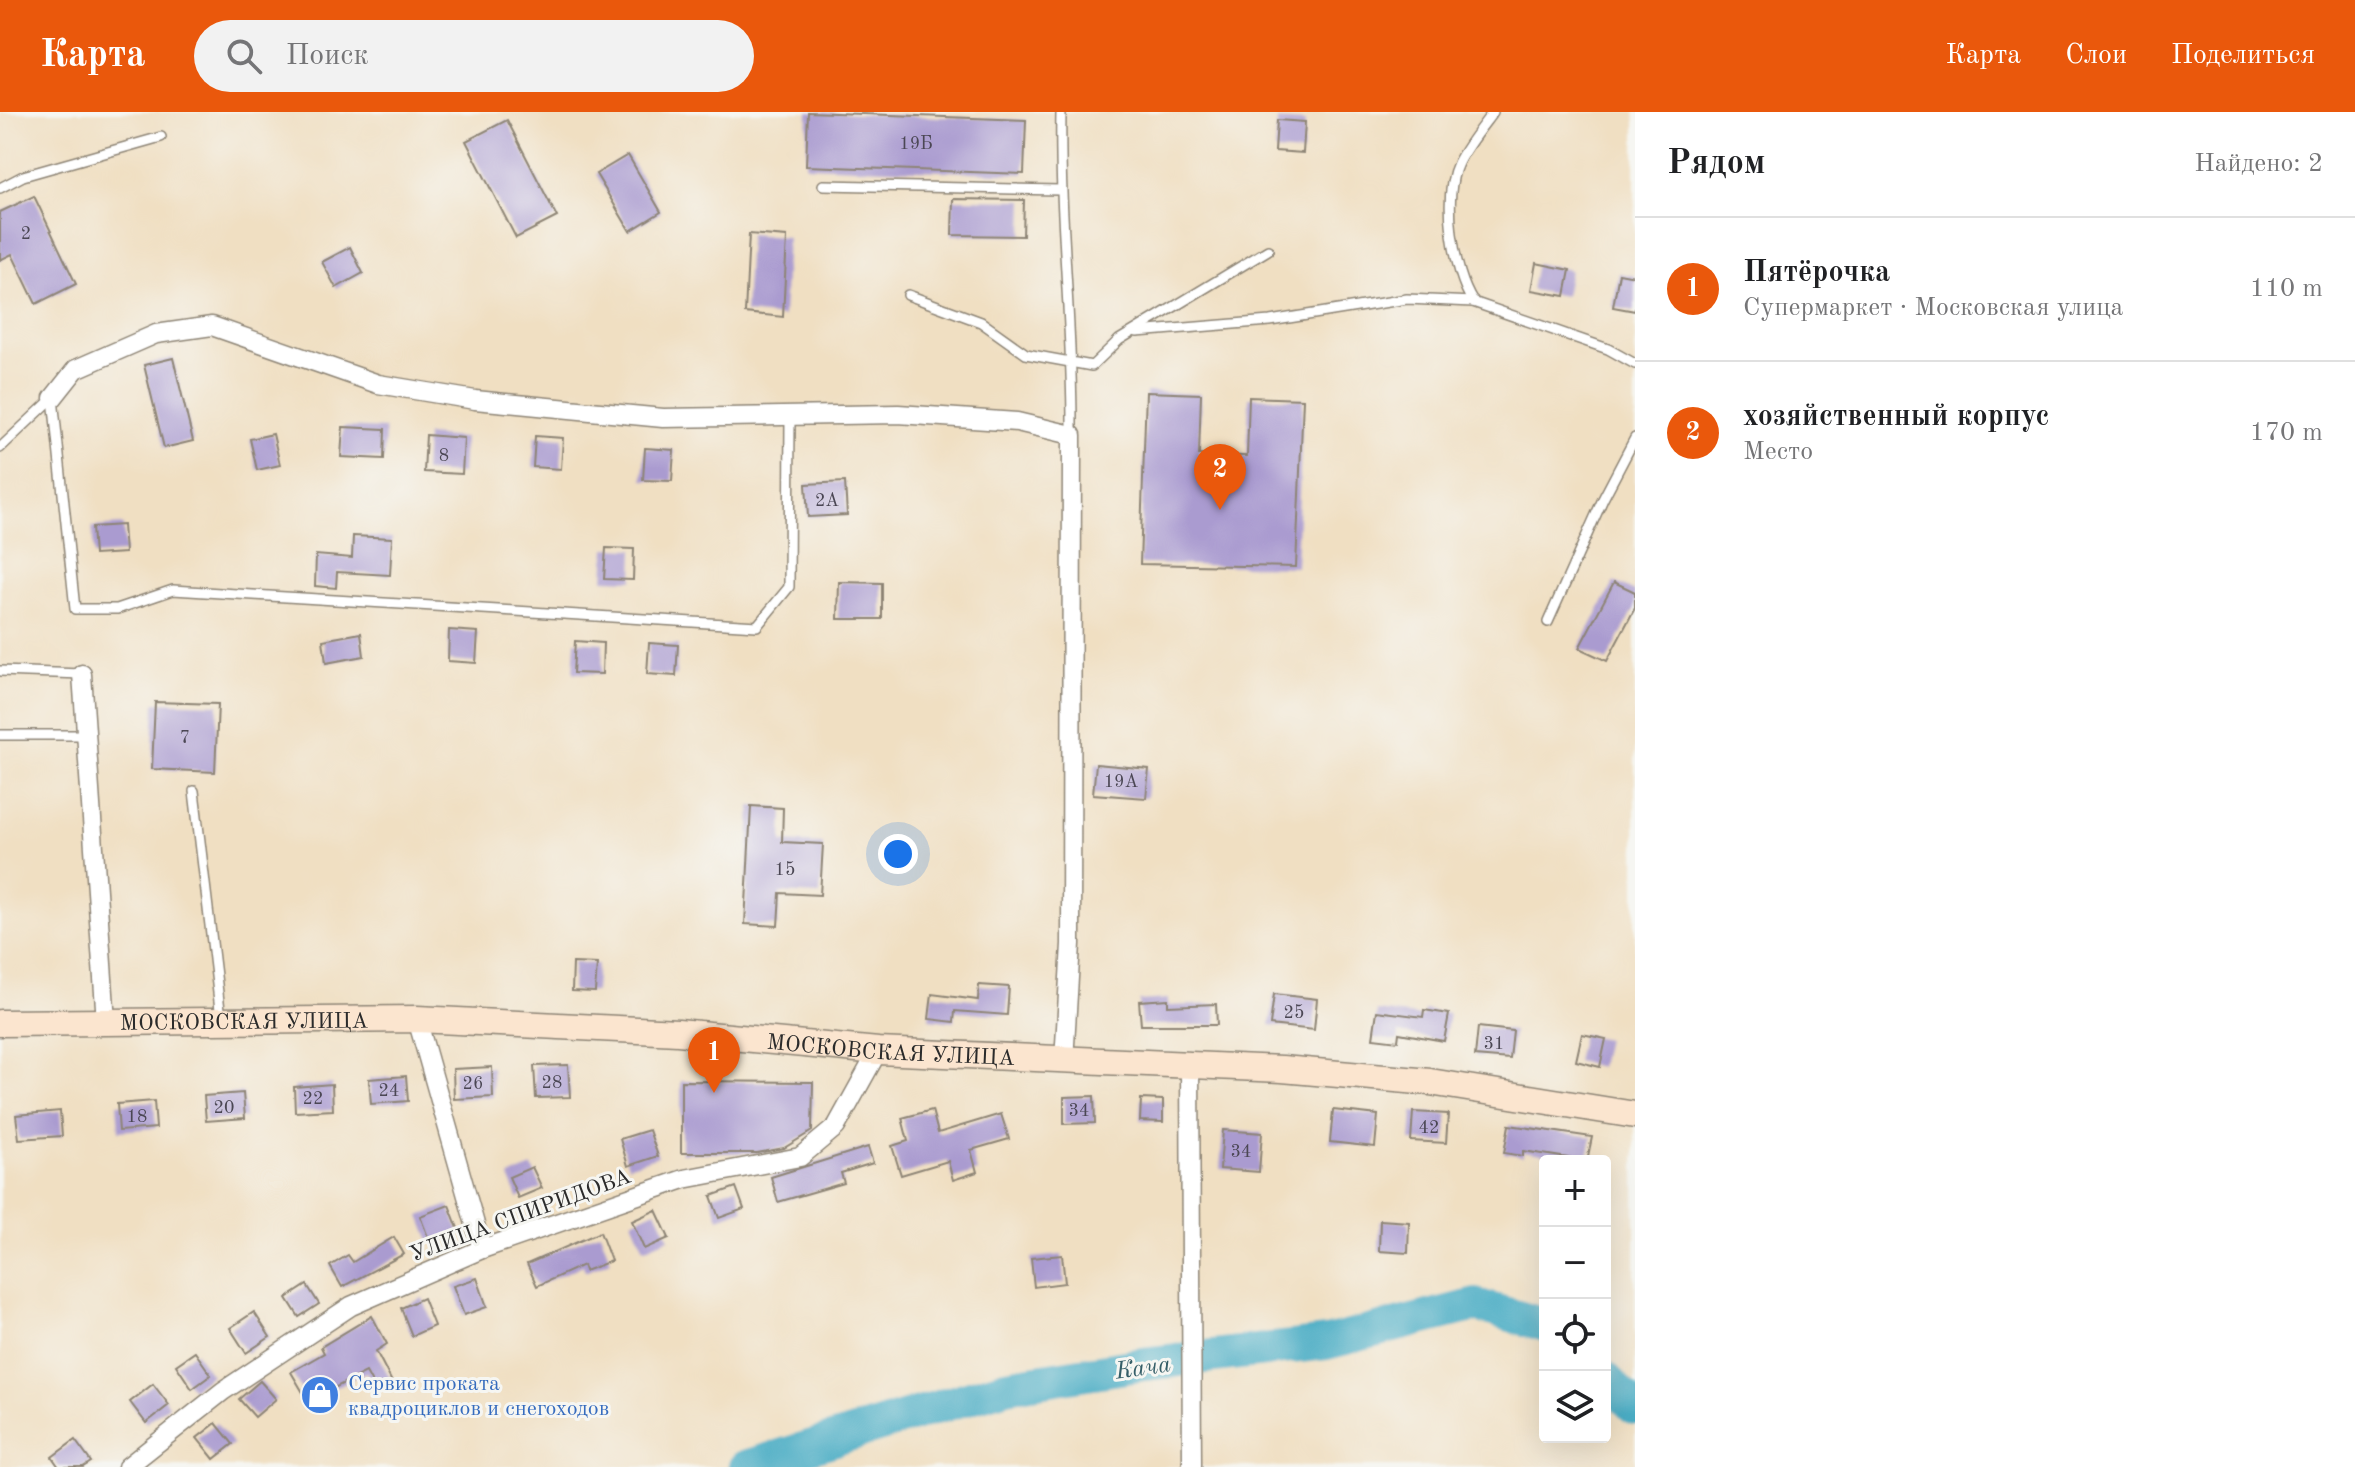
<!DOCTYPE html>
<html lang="ru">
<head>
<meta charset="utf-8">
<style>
  :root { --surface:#fff; --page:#f2f2f2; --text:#202124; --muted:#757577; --line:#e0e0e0; --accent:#ea580c }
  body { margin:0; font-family:"Old Standard TT",serif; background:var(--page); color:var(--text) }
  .controls { position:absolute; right:24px; bottom:24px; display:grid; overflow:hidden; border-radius:8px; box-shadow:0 8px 32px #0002 }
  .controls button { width:72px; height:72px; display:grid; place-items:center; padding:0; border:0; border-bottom:2px solid var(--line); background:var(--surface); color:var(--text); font:40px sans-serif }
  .you { position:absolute; left:898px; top:742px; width:28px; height:28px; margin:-20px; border:6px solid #fff; border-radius:50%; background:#1a73e8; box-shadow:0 0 0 12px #1a73e833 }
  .badge { display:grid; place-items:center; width:52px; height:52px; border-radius:50%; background:var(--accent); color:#fff; font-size:26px; font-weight:700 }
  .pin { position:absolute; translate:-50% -66px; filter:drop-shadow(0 2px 4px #0008) }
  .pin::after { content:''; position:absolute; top:42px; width:28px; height:24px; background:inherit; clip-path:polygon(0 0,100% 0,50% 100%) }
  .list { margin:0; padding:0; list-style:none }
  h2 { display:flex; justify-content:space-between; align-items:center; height:104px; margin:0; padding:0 32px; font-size:34px }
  h2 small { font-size:26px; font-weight:400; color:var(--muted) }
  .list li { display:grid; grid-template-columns:52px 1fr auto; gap:24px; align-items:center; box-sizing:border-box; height:144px; padding:0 32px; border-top:2px solid var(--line) }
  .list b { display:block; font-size:30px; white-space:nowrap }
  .list p { margin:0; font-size:26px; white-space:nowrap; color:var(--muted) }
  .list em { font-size:26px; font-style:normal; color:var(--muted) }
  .icon { flex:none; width:44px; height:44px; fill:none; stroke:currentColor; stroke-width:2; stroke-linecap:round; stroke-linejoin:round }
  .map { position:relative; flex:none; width:1635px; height:1355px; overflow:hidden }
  header { display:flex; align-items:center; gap:48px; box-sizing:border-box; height:112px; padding:0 40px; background:var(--accent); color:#fff }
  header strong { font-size:38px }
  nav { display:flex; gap:44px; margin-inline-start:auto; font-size:28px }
  .search { width:560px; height:72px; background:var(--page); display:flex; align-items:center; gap:20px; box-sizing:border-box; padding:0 28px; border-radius:44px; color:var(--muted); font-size:30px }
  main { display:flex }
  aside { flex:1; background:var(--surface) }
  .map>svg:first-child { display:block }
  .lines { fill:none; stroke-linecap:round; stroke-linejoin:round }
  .river { stroke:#44aac3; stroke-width:34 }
  .building { fill:#aa9bd0 }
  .lane-casing { stroke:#8e8576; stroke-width:12 }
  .street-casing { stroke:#8e8576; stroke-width:21 }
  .secondary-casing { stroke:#8e8576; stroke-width:29 }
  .lane { stroke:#fff; stroke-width:9 }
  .street { stroke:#fff; stroke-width:18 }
  .secondary { stroke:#fbe5cf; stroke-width:26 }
  .labels { text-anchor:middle; stroke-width:6; stroke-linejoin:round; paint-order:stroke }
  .number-label { font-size:18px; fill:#4b4754 }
  .street-label { font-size:22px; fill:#2b2b2b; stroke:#f6f6f2 }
  .shop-label { font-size:22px; fill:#366cbe; stroke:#f6f6f2; text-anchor:start }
  .water-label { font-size:24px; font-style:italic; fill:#355e68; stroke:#f6f6f2 }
</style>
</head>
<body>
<header>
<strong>Карта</strong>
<div class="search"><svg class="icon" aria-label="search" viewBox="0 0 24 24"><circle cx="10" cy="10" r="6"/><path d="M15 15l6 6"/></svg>Поиск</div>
<nav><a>Карта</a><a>Слои</a><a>Поделиться</a></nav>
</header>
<main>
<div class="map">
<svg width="1635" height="1355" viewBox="0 0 1635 1355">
  <rect width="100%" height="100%" fill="#f6f6f2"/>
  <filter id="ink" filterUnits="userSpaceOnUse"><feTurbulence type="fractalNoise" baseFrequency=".0125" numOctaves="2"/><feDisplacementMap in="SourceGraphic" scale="16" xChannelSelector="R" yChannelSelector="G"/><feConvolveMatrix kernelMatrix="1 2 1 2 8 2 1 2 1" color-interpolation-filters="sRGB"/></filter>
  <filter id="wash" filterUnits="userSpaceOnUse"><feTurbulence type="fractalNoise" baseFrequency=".006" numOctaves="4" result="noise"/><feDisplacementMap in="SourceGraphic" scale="32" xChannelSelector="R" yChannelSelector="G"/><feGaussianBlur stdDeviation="1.8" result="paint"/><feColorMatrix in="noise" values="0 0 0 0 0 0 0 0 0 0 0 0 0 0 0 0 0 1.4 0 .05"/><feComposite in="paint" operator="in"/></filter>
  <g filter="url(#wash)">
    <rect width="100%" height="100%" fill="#f0dfc2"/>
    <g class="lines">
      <!-- river -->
      <g class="river">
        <polyline points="1605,1266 1635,1296"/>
        <polyline points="745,1355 1006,1274 1144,1252 1326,1231 1476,1193 1545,1213"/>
      </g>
    </g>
    <g id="blocks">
      <!-- building -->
      <g class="building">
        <polygon points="808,0 1026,8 1024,62 806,54"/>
        <polygon points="507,8 557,105 516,126 466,29"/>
        <polygon points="1277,8 1305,10 1303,41 1275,39"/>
        <polygon points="628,43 661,100 630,119 596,62"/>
        <polygon points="34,84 76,172 36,192 12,142 0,148 0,100"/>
        <polygon points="953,87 1024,88 1023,124 952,123"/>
        <polygon points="749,122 787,125 783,205 745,201"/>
        <polygon points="350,135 363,161 336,176 322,150"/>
        <polygon points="1536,151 1570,158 1565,184 1531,178"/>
        <polygon points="1619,161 1635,164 1635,199 1613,195"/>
        <polygon points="173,246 193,329 164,336 144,253"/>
        <polygon points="1146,280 1201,282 1199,343 1247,344 1249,285 1303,287 1296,455 1140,452"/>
        <polygon points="343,315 385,317 384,347 341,345"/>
        <polygon points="273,322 280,353 257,358 250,327"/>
        <polygon points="426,323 464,326 462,362 424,360"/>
        <polygon points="535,324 563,326 561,357 533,355"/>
        <polygon points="645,336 674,338 672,369 643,368"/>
        <polygon points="845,370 847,403 808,405 806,372"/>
        <polygon points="123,413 125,441 94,443 92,415"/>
        <polygon points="353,424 392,426 390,463 337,460 336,476 315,474 316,443 352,446"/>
        <polygon points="606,436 634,437 633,468 604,467"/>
        <polygon points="839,470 882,471 882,507 838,507"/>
        <polygon points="1614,470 1635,480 1635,496 1607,549 1579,536"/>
        <polygon points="449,518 478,520 476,551 448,549"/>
        <polygon points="361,521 364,544 326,551 323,528"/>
        <polygon points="575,529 603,531 602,562 573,561"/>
        <polygon points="649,531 678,533 676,564 647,562"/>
        <polygon points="155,590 218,592 215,660 152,657"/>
        <polygon points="1096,652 1149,657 1146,686 1093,682"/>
        <polygon points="751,694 783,696 782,730 823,732 820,783 780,781 778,814 745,812"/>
        <polygon points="573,851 597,852 595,880 572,879"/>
        <polygon points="979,873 1009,875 1007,903 955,899 954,910 929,907 932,882 978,888"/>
        <polygon points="1274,882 1317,887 1314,918 1270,913"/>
        <polygon points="1168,887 1168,894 1216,892 1217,913 1141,913 1139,889"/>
        <polygon points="1424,898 1449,902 1444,929 1399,921 1398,929 1373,926 1377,899 1423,905"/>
        <polygon points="1478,915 1513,919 1510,947 1475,944"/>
        <polygon points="1582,922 1606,927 1600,955 1576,949"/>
        <polygon points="568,953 570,985 536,986 534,954"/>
        <polygon points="492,955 493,985 454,987 453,957"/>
        <polygon points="406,964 408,989 371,992 369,967"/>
        <polygon points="681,969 813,970 812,1019 784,1036 757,1041 681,1041"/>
        <polygon points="332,972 333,998 295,1000 294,975"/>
        <polygon points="243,981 245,1006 206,1009 204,984"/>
        <polygon points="1094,984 1095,1011 1064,1012 1064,985"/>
        <polygon points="1141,987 1163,988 1163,1010 1140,1009"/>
        <polygon points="154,989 156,1016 119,1019 117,992"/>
        <polygon points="932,998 938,1021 1001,1002 1009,1027 971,1038 977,1060 953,1068 948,1049 901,1063 892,1034 908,1029 902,1006"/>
        <polygon points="1333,998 1378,1003 1375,1035 1330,1030"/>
        <polygon points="60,999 62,1024 19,1027 16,1003"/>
        <polygon points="1413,1000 1448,1002 1446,1031 1411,1029"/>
        <polygon points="1509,1013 1592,1025 1587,1049 1523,1039 1523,1044 1504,1041"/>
        <polygon points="649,1018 658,1044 628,1054 620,1027"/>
        <polygon points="1223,1018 1262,1021 1259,1060 1220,1057"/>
        <polygon points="868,1035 873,1051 841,1061 844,1071 778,1090 771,1065"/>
        <polygon points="532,1055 542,1076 518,1086 509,1065"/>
        <polygon points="736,1075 744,1097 719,1106 711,1084"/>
        <polygon points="449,1093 459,1119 430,1130 420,1104"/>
        <polygon points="656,1098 669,1126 644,1137 632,1109"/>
        <polygon points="1380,1108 1409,1110 1408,1141 1379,1139"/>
        <polygon points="600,1120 611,1149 585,1159 583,1153 537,1174 527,1152"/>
        <polygon points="394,1125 404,1142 342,1175 330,1154 348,1143 353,1150"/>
        <polygon points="1062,1143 1065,1171 1034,1175 1031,1146"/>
        <polygon points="477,1166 487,1195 464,1203 453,1174"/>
        <polygon points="307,1173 319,1192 299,1205 287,1186"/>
        <polygon points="423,1186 434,1214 412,1224 401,1196"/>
        <polygon points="254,1200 270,1225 246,1241 230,1216"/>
        <polygon points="372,1204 387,1232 376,1239 393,1272 377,1280 366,1260 308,1289 291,1260 324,1241 321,1235"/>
        <polygon points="195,1240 211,1263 192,1277 176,1253"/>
        <polygon points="260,1269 276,1287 255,1305 239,1287"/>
        <polygon points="153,1272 169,1293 146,1311 130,1290"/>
        <polygon points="216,1311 233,1332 214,1347 197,1326"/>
        <polygon points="75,1328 91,1350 83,1355 59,1355 52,1345"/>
      </g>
    </g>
  </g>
  <g filter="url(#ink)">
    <use href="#blocks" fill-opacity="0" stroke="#8e8576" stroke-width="2"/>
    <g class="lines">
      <defs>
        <g id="lane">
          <path d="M1061 0C1059 108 1073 215 1072 323"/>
          <polyline points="823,73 1060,78"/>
          <polyline points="0,76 23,64 161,25"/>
          <polyline points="908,183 981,210 1026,242 1092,254 1119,228 1268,138"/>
          <path d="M1473 190C1453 160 1442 84 1458 51 1467 33 1481 16 1493 0"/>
          <polyline points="1137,220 1270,209 1407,187 1473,190 1608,237 1635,252"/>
          <polyline points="53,286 75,497 117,497 173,478 757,514 789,475 790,304"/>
          <polyline points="0,336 53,286"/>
          <polyline points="1548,510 1603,387 1635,326"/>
          <polyline points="0,559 82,562"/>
          <polyline points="0,623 86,623"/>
          <polyline points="194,679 221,906"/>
        </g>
        <g id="street">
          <polyline points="53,286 76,257 156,222 212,214 378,272 475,288 663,306 898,302 1017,310 1072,323 1071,832 1064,949"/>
          <polyline points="82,562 106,910"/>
          <polyline points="417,907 482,1137"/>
          <polyline points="1190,951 1192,1355"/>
          <polyline points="127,1355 223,1279 351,1194 482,1137 684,1067 800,1045 836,1015 878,939"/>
        </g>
        <g id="secondary">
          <path id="s1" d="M0 911 417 907 678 920 878 939 1282 957 1430 970 1635 1003"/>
        </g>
      </defs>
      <!-- lane casing -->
      <use href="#lane" class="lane-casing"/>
      <!-- street casing -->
      <use href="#street" class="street-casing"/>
      <!-- secondary casing -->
      <use href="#secondary" class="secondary-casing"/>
      <!-- lane -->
      <use href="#lane" class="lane"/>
      <!-- street -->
      <use href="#street" class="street"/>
      <!-- secondary -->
      <use href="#secondary" class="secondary"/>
    </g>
  </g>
  <!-- icons -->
  <defs>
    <symbol id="shop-disc" viewBox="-11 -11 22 22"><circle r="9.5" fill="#3f7fe0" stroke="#f6f6f2"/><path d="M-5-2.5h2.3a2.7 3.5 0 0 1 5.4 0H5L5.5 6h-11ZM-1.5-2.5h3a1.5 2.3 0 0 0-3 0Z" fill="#fff"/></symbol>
  </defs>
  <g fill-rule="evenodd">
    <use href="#shop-disc" x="298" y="1261" width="44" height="44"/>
  </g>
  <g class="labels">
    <!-- number labels -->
    <g class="number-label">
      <text x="916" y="37">19Б</text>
      <text x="26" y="127">2</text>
      <text x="444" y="349">8</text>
      <text x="827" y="394">2А</text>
      <text x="185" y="631">7</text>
      <text x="1121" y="675">19А</text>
      <text x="785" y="763">15</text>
      <text x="1294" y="906">25</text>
      <text x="1494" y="937">31</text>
      <text x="552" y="976">28</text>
      <text x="473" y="977">26</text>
      <text x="389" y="984">24</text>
      <text x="313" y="992">22</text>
      <text x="224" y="1001">20</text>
      <text x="1079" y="1004">34</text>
      <text x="137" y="1010">18</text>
      <text x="1429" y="1021">42</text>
      <text x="1241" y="1045">34</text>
    </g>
    <!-- street labels -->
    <g class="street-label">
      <text dy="8" stroke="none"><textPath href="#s1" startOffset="244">МОСКОВСКАЯ УЛИЦА</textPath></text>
      <text dy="8" stroke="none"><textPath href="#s1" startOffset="892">МОСКОВСКАЯ УЛИЦА</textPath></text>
      <text transform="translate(520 1102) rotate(-20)" y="8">УЛИЦА СПИРИДОВА</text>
    </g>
    <!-- shop labels -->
    <g class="shop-label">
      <text x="348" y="1278">Сервис проката<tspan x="348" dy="25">квадроциклов и снегоходов</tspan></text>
    </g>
    <!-- water labels -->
    <g class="water-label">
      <text transform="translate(1143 1255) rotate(-8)" y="8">Кача</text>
    </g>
  </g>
</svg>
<div class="controls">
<button>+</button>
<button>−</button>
<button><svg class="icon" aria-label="locate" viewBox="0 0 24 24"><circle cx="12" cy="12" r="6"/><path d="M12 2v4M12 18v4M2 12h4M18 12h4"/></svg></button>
<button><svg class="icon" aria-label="layers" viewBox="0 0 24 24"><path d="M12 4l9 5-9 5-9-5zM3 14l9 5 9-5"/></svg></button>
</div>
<div class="you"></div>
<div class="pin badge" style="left:714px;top:981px">1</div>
<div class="pin badge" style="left:1220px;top:398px">2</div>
</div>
<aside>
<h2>Рядом<small>Найдено: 2</small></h2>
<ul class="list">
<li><span class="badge">1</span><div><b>Пятёрочка</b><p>Супермаркет · Московская улица</p></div><em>110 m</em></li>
<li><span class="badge">2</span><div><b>хозяйственный корпус</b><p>Место</p></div><em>170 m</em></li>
</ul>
</aside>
</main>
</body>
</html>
